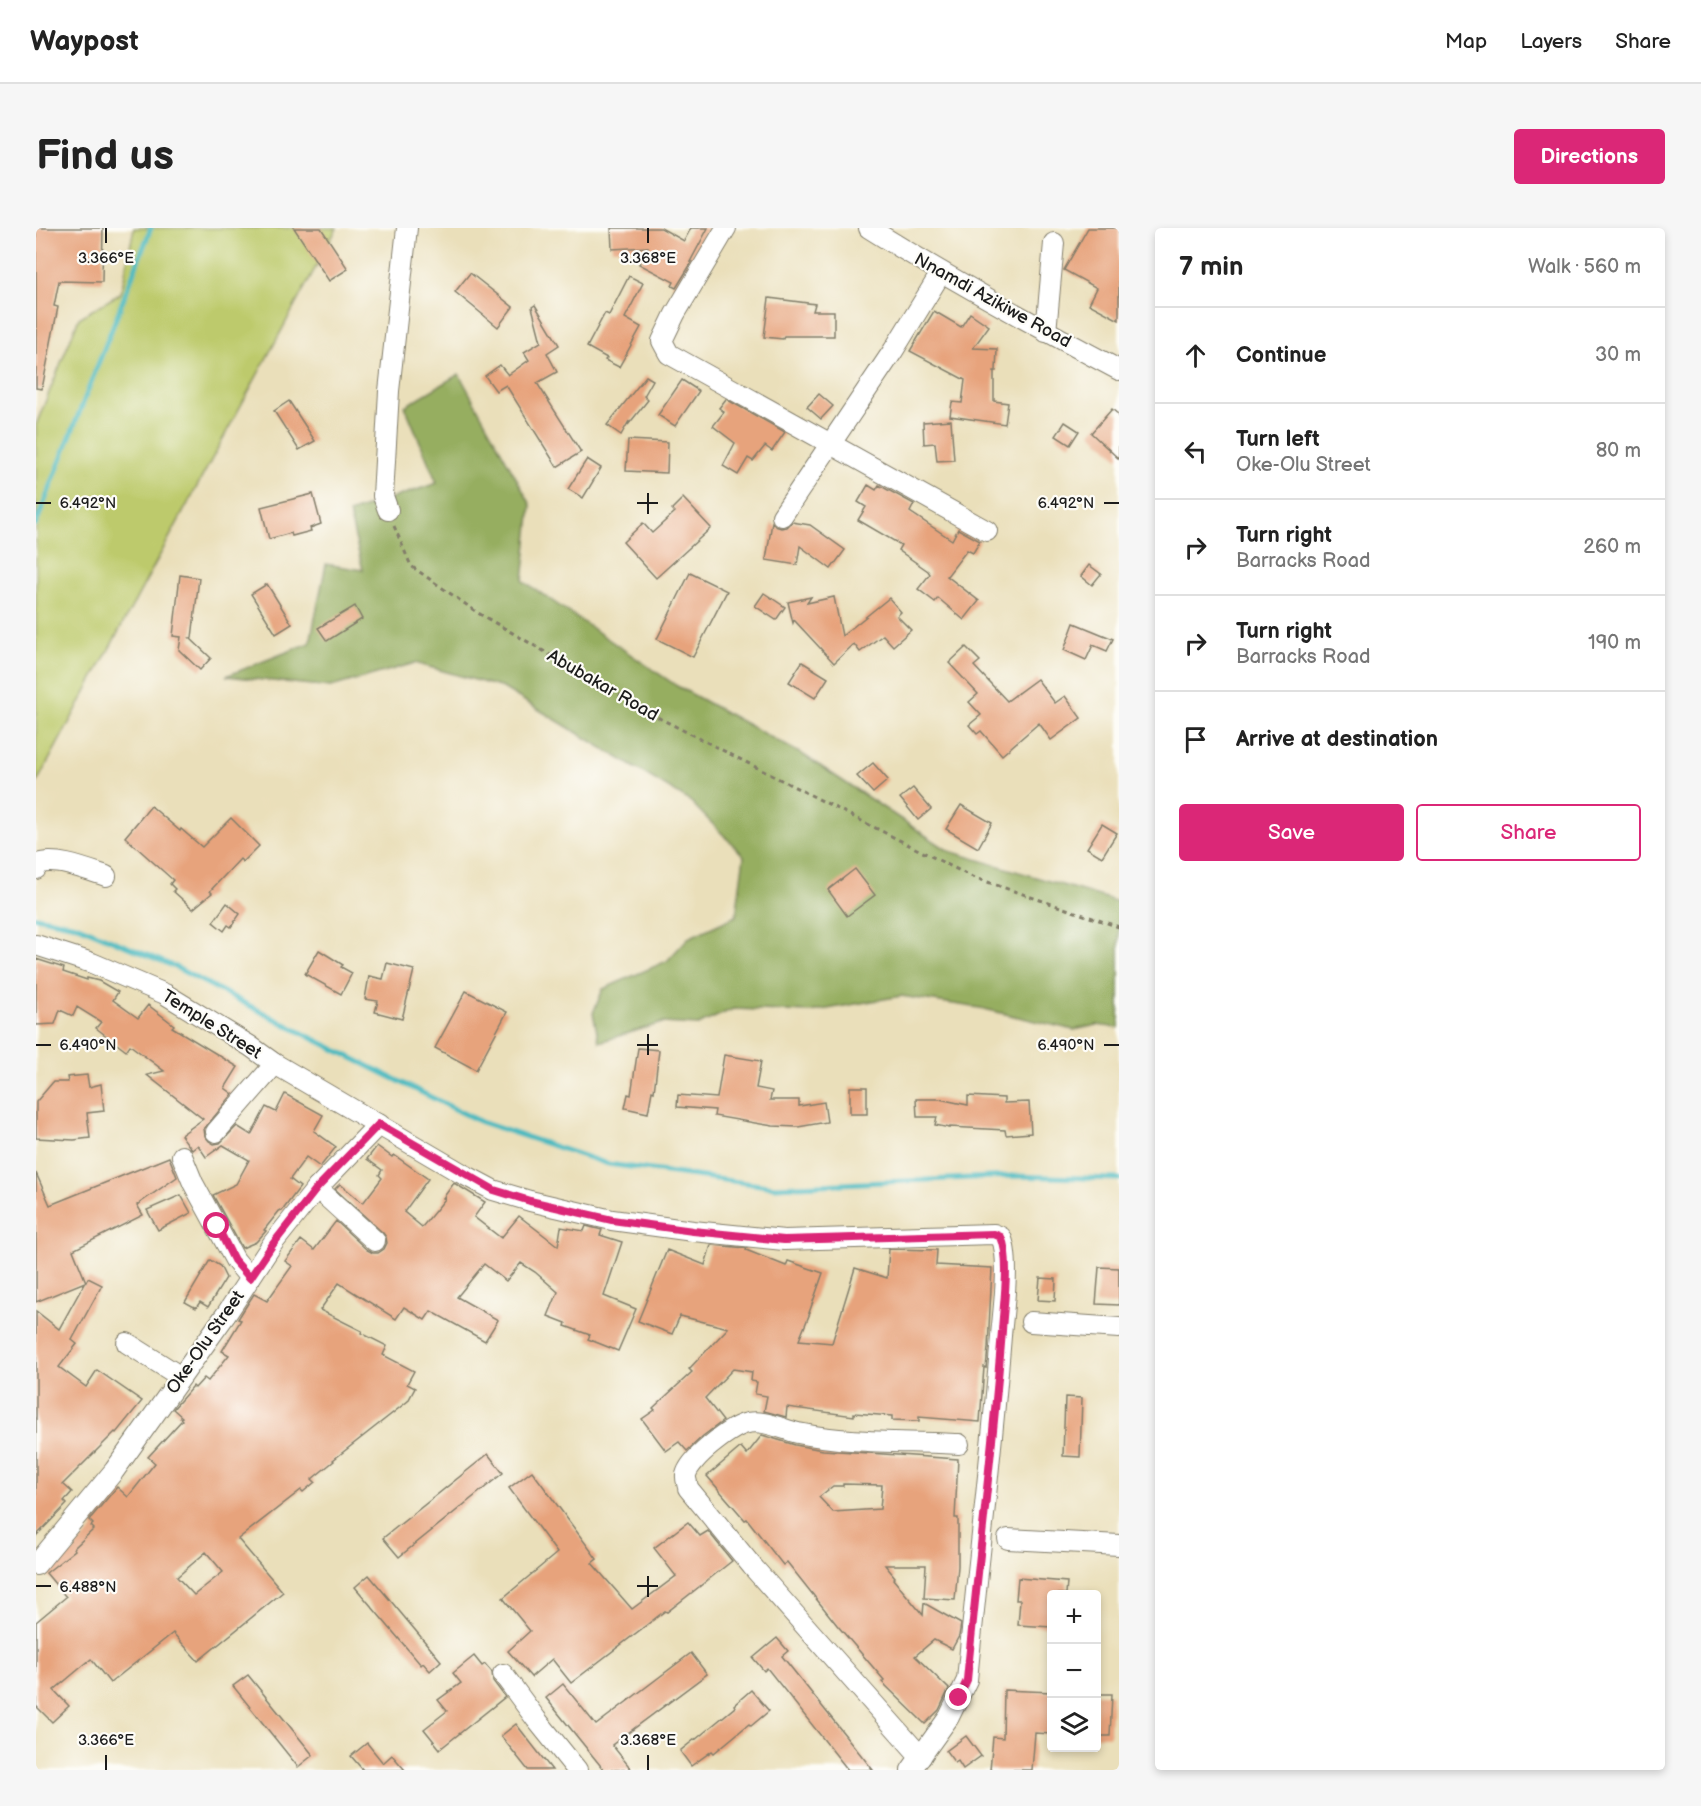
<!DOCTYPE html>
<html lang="en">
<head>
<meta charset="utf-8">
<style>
  :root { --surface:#fff; --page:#f6f6f6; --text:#222; --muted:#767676; --line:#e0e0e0; --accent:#db2777 }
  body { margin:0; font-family:"Balsamiq Sans",sans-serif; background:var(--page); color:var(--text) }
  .controls { position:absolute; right:18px; bottom:18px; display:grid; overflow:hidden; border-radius:6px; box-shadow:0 3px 9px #0003 }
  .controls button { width:54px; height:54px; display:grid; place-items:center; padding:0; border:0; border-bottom:2px solid var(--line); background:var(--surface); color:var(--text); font:30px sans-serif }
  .stop { position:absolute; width:18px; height:18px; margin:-14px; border:4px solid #db2777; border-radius:50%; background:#fff }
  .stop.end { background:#db2777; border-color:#fff; box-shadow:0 2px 6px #0008 }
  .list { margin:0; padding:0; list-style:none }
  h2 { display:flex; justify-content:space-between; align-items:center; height:78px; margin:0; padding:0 24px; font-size:26px }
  h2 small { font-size:20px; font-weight:400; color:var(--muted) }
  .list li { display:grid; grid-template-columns:39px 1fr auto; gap:18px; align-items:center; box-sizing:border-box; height:96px; padding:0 24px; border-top:2px solid var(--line) }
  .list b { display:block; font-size:22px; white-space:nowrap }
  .list p { margin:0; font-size:20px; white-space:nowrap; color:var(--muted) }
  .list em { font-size:20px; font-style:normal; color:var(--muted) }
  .actions { display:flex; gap:12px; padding:18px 24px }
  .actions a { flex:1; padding:14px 0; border:2px solid var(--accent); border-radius:6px; text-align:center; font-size:21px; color:var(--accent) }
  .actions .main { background:var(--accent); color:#fff }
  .icon { flex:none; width:33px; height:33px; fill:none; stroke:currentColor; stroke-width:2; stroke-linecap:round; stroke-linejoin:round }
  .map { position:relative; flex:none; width:1083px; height:1542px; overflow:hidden; border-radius:6px }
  header { display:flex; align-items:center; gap:36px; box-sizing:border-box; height:84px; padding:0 30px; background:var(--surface); border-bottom:2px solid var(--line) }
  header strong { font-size:28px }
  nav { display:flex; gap:33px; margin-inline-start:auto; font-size:21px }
  .intro { display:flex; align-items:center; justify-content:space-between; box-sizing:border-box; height:144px; padding:0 36px }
  h1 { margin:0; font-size:42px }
  .button { padding:15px 27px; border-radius:6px; background:var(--accent); color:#fff; font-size:21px; font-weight:700 }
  main { display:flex; gap:36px; padding:0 36px }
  aside { flex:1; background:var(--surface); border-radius:6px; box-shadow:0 3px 9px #0003 }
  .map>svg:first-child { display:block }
  .green { fill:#bdca6c; stroke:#6c7344; stroke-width:1.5 }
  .forest { fill:#96ae60; stroke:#59653e; stroke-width:1.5 }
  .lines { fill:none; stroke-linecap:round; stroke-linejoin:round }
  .stream { stroke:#4bbac0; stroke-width:5 }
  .building { fill:#e7a37c; fill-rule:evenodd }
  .minor-casing { stroke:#837e6b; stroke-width:22 }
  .path { stroke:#837e6b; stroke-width:3; stroke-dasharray:4.5 4.5; stroke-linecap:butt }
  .minor { stroke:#fff; stroke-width:20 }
  .route { stroke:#db2777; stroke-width:8 }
  .ticks { fill:none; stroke:#1c1c1c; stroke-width:2 }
  .labels { text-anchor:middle; stroke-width:4.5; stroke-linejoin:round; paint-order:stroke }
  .street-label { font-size:18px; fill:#1c1c1c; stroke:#fdfcf7 }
  .ticks-label { font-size:15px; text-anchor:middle; fill:#1c1c1c; stroke:#fdfcf7; stroke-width:4.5; stroke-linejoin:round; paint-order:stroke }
</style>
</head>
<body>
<header>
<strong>Waypost</strong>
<nav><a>Map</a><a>Layers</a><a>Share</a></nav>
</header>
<div class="intro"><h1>Find us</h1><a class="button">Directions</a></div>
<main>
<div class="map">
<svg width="1083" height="1542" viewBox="0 0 1083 1542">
  <rect width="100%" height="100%" fill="#fdfcf7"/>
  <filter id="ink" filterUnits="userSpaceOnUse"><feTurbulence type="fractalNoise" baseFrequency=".0167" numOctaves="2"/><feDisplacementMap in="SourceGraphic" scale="12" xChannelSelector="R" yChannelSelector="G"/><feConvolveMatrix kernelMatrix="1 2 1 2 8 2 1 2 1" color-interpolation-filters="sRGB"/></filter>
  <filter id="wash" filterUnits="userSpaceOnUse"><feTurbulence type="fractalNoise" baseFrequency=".008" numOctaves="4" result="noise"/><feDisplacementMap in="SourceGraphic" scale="24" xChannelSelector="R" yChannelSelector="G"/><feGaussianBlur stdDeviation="1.35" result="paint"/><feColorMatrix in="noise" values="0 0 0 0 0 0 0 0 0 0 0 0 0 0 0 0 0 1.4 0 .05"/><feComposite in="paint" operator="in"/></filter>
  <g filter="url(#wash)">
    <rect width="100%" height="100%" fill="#eadfba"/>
    <!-- green -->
    <polygon class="green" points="98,0 301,0 0,556 0,197 43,90 85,65"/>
    <!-- forest -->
    <polygon class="forest" points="423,146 495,277 487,353 641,458 769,528 913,623 1083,674 1083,800 1061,797 1038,802 944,780 865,768 774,784 697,781 662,797 626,795 563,814 557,785 567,761 631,733 652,710 700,688 708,628 654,573 467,460 379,435 295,459 190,448 274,415 290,336 327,342 313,285 401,255 369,178"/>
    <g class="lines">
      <!-- stream -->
      <g class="stream">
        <polyline points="0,296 115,0"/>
        <polyline points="0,689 40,697 137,738 272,808 445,894 572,936 739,959 977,948 1083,951"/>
      </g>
    </g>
    <g id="blocks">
      <!-- building -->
      <g class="building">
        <polygon points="0,0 67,0 66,54 23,53 18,78 22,79 6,161 0,160"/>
        <polygon points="258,0 285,0 312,41 293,53"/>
        <polygon points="575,0 625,0 648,13 655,0 672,0 654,34 656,34 640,60 636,58 638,54 603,36 612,19 576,21"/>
        <polygon points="1052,0 1083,0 1083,92 1053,76 1061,60 1028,42"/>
        <polygon points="434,45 477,79 462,99 419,64"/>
        <polygon points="593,48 607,55 589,90 605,99 583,139 569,132 571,130 551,119 569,85 573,87"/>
        <polygon points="733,70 779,76 777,83 798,83 798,108 748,108 747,111 728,109"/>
        <polygon points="499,77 523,117 511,125 521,144 501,155 545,224 521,239 470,157 460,163 449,148 464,137 472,147 493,132 488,124 505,114 496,79"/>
        <polygon points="898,83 925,99 934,85 953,98 937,120 961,121 960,143 958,143 958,173 972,175 969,196 914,188 916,174 926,175 929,152 874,123"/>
        <polygon points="610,148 617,152 608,168 612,172 592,197 593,193 585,207 571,197"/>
        <polygon points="646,152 663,163 639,198 622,187"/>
        <polygon points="783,166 797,178 785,191 771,179"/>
        <polygon points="690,171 749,204 736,223 729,218 717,233 712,230 702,247 687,238 699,215 677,198 688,184 683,180"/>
        <polygon points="253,173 279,213 263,222 238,183"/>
        <polygon points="1076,181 1083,187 1083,231 1055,205"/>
        <polygon points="915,192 918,232 901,233 899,215 888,216 887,194"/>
        <polygon points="1029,194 1043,203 1034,217 1020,208"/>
        <polygon points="592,212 632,214 631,245 590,243"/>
        <polygon points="551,231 565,240 547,270 532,261"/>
        <polygon points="832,257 840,262 843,257 878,276 874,284 916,312 922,301 944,313 937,325 931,322 911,348 943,373 928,392 902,370 899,374 882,361 894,346 892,343 862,322 865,317 822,292 830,279 822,274"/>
        <polygon points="277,266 285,296 274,300 275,303 256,308 255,305 233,311 225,279"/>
        <polygon points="647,270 675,300 620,350 587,314 607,295 616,305 639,284 636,281"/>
        <polygon points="736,294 739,298 745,300 751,299 756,294 774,297 809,322 795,341 764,318 761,337 730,332"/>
        <polygon points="1053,337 1065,346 1056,357 1045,348"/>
        <polygon points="654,345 691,363 657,429 621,411"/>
        <polygon points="144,347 163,350 156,410 154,410 175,430 164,442 143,422 145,409 137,408"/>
        <polygon points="231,356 256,396 240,406 215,366"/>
        <polygon points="728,365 749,379 740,392 719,378"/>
        <polygon points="775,369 771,375 798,369 806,408 853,370 865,384 861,388 875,402 857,418 847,407 824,424 818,416 798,435 758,392 757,395 752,374"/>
        <polygon points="319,378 326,391 291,413 282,400"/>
        <polygon points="1038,395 1077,411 1071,423 1057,417 1050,432 1028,422"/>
        <polygon points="930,419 944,433 938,438 971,473 1001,451 1019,475 1029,468 1045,490 1015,512 1003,495 966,527 945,503 941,506 933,497 945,487 933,474 942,466 913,435"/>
        <polygon points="766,434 792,450 779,470 753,454"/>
        <polygon points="837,535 852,552 837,565 821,548"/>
        <polygon points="877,560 895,581 882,592 864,570"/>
        <polygon points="925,577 956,595 942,620 910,601"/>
        <polygon points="115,578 144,603 145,601 166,619 195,590 223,618 207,634 204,631 174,663 176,665 157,681 137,663 139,661 134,656 137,652 89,609"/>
        <polygon points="1066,596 1081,605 1066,629 1051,620"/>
        <polygon points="819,641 839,667 811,688 792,662"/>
        <polygon points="191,675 204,686 195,699 192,697 188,703 177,694"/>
        <polygon points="283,722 307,737 305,739 316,745 305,766 269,746"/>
        <polygon points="0,731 28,740 27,744 51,752 51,750 63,753 82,764 77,772 102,790 112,777 138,797 136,799 202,839 189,860 197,866 168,901 169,908 173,913 178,916 184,915 201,898 215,907 230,879 240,884 249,866 287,887 278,903 300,919 284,939 270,929 254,951 264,959 246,983 244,982 228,1002 230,1003 220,1014 206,1020 177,967 200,956 213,932 187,917 170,929 162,917 156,922 145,907 167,891 111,847 128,843 94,817 90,823 60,800 65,794 41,779 37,788 24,782 19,796 0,797"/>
        <polygon points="351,735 378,742 366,791 339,784 342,773 329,771 333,748 347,751"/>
        <polygon points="430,763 471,784 440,842 399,820"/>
        <polygon points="602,820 623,822 618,864 616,863 612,885 589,880 592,866 595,867"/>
        <polygon points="688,827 725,833 720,860 736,863 734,872 763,872 763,878 788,874 791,894 762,899 737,898 678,888 679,882 641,879 642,867 681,870"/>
        <polygon points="51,847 53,859 65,856 68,883 51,885 54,910 38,912 0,910 0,874 17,854 32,854 31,849"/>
        <rect x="814" y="859" width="17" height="27"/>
        <polygon points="932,868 968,870 968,875 993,874 995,905 970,907 969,902 914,899 914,900 899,897 901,889 881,889 880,871 903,871 932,877"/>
        <path d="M341 918 356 929 358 927 392 951 368 984 386 999 409 971 407 970 418 955 449 974 438 989 465 1010 483 988 522 1018 525 999 548 1003 550 998 566 1002 564 1007 586 1014 568 1068 600 1081 582 1123 552 1111 554 1107 529 1098 530 1095 512 1088 522 1064 499 1044 485 1035 470 1053 448 1036 421 1069 462 1092 449 1113 395 1083 389 1092 368 1079 360 1091 303 1055 284 1082 326 1103 325 1105 351 1118 347 1127 378 1143 371 1156 379 1160 372 1173 297 1232 298 1233 276 1251 279 1254 267 1264 265 1262 202 1311 247 1364 162 1433 137 1405 74 1455 55 1431 18 1462 33 1478 16 1494 0 1478V1394L30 1369 10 1345 39 1322 38 1320 58 1301 55 1298 57 1296 53 1292 81 1259 92 1269 119 1235 112 1229 146 1192 144 1190 146 1189 137 1181 157 1158 159 1160 168 1150 172 1153 193 1127 186 1123 205 1092 202 1091 207 1083 218 1066 231 1073 256 1038 249 1033 265 1012 278 1022 300 993 331 1022 337 1025H342L348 1021 351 1015 350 1009 347 1005 299 961 304 956 327 975 346 950 343 947 346 942 331 931ZM170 1324 187 1344 158 1367 141 1349Z"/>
        <polygon points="133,929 141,949 101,977 107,987 37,1022 50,1054 52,1050 66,1057 36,1112 41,1116 23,1139 50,1159 61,1142 106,1173 80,1205 79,1204 27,1256 36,1264 28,1273 31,1276 0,1308 0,1083 23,1101 49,1054 0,1074 0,945 14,977"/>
        <polygon points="145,967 155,985 122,1002 111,982"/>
        <polygon points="675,1017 711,1020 710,1022 750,1038 752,1033 787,1045 773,1085 774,1085 763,1112 796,1115 819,1040 851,1050 853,1021 901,1022 900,1037 956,1040 952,1120 950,1140 948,1139 944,1194 883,1189 883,1193 856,1192 856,1188 818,1185 818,1188 751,1179 750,1189 728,1183 731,1168 719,1166 721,1154 715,1153 716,1144 697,1141 669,1170 687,1193 667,1208 651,1223 643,1214 630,1223 606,1191 619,1182 617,1180 656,1144 653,1141 692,1100 644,1088 636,1106 602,1093 631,1022 669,1037"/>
        <polygon points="174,1032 184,1038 190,1050 172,1079 164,1074 160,1080 149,1074"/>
        <polygon points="1063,1039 1083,1040 1083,1077 1060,1076"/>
        <polygon points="1004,1050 1020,1051 1019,1073 1002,1072"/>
        <polygon points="1029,1169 1046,1170 1044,1229 1027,1228"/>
        <path d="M726 1207 759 1217 787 1222 922 1231 919 1290H922V1338L919 1372 888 1370 890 1337H849L859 1349 857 1351 887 1387 888 1375 925 1396 923 1408 916 1421 898 1412 879 1428 913 1461 903 1482 889 1496 846 1454 848 1452 801 1397 751 1334 747 1337 711 1291 709 1292 671 1248 705 1219 711 1226ZM807 1256 846 1257 844 1281 797 1284 783 1269 797 1258H807Z"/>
        <polygon points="452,1226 467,1245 363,1329 347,1310"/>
        <polygon points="496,1243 561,1331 556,1335 596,1381 640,1348 618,1320 652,1294 664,1308 672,1303 696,1333 631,1384 629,1383 535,1455 516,1431 495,1449 472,1423 494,1403 467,1370 521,1325 473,1260"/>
        <polygon points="333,1347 405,1433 394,1443 387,1435 385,1437 319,1359"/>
        <polygon points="982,1350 1031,1354 1030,1366 1016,1366 1016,1399 982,1397 984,1372 980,1372"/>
        <polygon points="741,1410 752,1423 746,1428 837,1542 812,1542 731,1440 728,1443 717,1430"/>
        <polygon points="655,1425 671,1446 576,1517 596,1542 568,1542 510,1470 527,1456 560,1497"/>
        <polygon points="438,1428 446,1438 449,1436 456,1444 457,1453 469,1469 404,1521 388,1501 411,1483 402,1472 425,1455 417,1445"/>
        <polygon points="212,1447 277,1527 262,1539 197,1458"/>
        <polygon points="715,1462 733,1483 715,1498 713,1496 678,1525 676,1523 655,1538 644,1523 659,1511 659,1512 699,1479 698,1477"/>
        <polygon points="968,1462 1016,1464 1016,1506 999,1505 996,1542 954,1542 957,1509 967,1510"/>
        <polygon points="1060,1466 1076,1466 1074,1508 1060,1508"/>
        <polygon points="480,1496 516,1542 492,1542 465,1508"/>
        <polygon points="930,1508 945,1528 927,1541 922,1533 919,1535 910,1523"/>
        <polygon points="331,1515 347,1535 356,1527 369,1542 327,1542 315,1528"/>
      </g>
    </g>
  </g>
  <g filter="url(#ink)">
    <use href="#blocks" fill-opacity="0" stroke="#837e6b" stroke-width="1.5"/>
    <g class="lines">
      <defs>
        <g id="minor">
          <polyline points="690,0 639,86 626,113 633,126 951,303"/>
          <path d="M833 0C914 51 998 97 1083 142"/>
          <polyline points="1010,104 1018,15"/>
          <polyline points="352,282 347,268 353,163 371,0"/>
          <polyline points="746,288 857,123 905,45"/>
          <path d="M0 641 2 636C19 629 52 642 70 648"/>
          <path d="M0 717 56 735 129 766 214 818 239 836 425 945 457 962 494 973 576 992 657 1003 748 1012 958 1006 965 1009C975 1030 967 1083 965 1108 956 1223 942 1337 931 1452L913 1489 875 1542"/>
          <polyline points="180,904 239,836"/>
          <polyline points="146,928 157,955 199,1032 214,1050"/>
          <polyline points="281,960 339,1013"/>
          <polyline points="995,1094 1083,1100"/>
          <polyline points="91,1115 145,1149"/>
          <polyline points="972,1311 1083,1317"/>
          <polyline points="0,1337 78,1243 191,1085 237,1015 281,960 343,896"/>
          <polyline points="467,1446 500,1491 541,1542"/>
          <path d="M885 1529 716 1338 652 1260C652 1257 649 1250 650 1247 653 1231 693 1201 708 1196 726 1190 745 1201 762 1205 815 1216 870 1213 923 1216"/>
        </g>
      </defs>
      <!-- minor casing -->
      <use href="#minor" class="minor-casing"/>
      <!-- path -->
      <polyline class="path" points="358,298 375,338 442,385 625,491 934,648 1083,699"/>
      <!-- minor -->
      <use href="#minor" class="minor"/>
    </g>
  </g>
  <g class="lines" filter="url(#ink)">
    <!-- route -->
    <path class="route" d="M181 998 198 1032 214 1050 237 1016 281 960 343 896 458 962 494 973 576 992 657 1003 748 1012 958 1006 965 1009C975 1030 967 1079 966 1103 957 1220 942 1336 931 1452L923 1470"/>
  </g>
  <!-- ticks -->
  <path class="ticks" d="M70 0V15M612 0V15M612 265V286M0 275H15M601 275H622M1068 275H1083M612 806V827M0 817H15M601 817H622M1068 817H1083M612 1348V1369M0 1358H15M601 1358H622M70 1527V1542M612 1527V1542"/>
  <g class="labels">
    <!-- street labels -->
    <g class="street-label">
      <text transform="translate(957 72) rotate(29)" y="6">Nnamdi Azikiwe Road</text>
      <text transform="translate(567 457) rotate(30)" y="6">Abubakar Road</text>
      <text transform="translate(176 796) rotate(32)" y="6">Temple Street</text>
      <text transform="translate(169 1114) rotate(-55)" y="6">Oke-Olu Street</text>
    </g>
  </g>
  <g class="ticks-label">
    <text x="70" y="35">3.366°E</text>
    <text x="612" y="35">3.368°E</text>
    <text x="52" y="280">6.492°N</text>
    <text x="1030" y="280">6.492°N</text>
    <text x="52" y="822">6.490°N</text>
    <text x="1030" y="822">6.490°N</text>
    <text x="52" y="1364">6.488°N</text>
    <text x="70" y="1517">3.366°E</text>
    <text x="612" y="1517">3.368°E</text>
  </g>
</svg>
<div class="controls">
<button>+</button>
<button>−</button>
<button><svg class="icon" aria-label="layers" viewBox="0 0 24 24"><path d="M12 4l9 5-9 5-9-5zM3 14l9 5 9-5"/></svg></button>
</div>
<div class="stop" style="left:181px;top:998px"></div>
<div class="stop end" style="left:923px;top:1470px"></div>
</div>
<aside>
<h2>7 min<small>Walk · 560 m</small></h2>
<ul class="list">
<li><svg class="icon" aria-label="ahead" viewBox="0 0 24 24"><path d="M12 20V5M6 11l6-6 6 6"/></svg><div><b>Continue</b></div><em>30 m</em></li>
<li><svg class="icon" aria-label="left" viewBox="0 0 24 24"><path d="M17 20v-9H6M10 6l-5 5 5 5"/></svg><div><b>Turn left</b><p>Oke-Olu Street</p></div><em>80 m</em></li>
<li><svg class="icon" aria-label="right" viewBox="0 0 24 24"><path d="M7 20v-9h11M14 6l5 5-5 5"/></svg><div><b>Turn right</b><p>Barracks Road</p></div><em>260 m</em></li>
<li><svg class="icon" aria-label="right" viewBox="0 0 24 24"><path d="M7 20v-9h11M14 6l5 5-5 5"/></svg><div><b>Turn right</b><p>Barracks Road</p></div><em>190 m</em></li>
<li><svg class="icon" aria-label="arrive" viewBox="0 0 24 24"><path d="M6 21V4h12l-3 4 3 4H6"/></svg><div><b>Arrive at destination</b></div></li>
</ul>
<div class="actions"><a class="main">Save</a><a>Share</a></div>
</aside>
</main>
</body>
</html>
